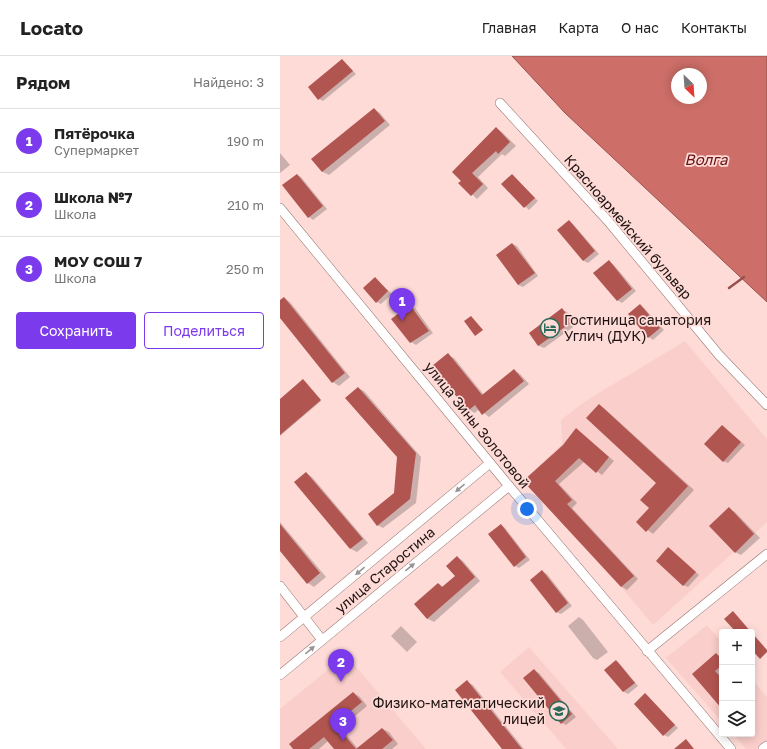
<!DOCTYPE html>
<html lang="ru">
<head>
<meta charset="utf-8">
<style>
  :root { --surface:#fff; --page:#f6f6f6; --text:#222; --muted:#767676; --line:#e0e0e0; --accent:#7c3aed }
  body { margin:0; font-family:"Golos Text",sans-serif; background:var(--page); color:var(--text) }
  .controls { position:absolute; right:12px; bottom:12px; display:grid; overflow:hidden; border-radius:4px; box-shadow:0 2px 10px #0003 }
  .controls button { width:36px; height:36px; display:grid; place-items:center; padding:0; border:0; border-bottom:1px solid var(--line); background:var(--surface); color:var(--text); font:20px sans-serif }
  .compass { position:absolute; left:391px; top:12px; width:36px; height:36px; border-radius:50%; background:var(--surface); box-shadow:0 2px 10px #0003; rotate:155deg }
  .you { position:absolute; left:247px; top:453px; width:14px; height:14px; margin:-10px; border:3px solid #fff; border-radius:50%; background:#1a73e8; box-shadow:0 0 0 6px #1a73e833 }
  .badge { display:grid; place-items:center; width:26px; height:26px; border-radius:50%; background:var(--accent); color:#fff; font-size:13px; font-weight:700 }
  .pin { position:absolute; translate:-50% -33px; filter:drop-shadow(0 1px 2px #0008) }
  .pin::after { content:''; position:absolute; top:21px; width:14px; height:12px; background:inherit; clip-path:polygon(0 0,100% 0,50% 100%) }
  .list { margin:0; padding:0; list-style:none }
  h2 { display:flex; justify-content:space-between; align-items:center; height:52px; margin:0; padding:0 16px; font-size:17px }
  h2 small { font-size:13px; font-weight:400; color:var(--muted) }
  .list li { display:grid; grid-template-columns:26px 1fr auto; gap:12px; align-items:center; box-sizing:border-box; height:64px; padding:0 16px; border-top:1px solid var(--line) }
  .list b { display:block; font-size:15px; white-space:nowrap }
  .list p { margin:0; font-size:13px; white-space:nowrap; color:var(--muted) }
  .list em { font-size:13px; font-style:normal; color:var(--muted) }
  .actions { display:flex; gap:8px; padding:12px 16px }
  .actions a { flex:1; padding:9px 0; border:1px solid var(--accent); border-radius:4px; text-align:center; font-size:14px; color:var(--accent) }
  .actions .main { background:var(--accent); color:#fff }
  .icon { flex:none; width:22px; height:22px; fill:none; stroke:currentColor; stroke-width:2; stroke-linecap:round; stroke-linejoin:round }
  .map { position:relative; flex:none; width:487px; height:693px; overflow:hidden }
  header { display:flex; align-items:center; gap:24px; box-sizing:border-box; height:56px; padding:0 20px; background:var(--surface); border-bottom:1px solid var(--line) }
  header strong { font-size:19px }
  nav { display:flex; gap:22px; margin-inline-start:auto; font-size:14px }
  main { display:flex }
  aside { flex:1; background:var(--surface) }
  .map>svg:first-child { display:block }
  .built { fill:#faceca }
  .water { fill:#cd6e68; stroke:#98524e; fill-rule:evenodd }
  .shadow { fill:#0003 }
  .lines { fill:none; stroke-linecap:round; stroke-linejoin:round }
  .stream { stroke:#98524e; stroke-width:2.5 }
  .building { fill:#b15550 }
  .minor-casing { stroke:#977774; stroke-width:10 }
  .tertiary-casing { stroke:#977774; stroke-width:12 }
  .minor { stroke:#fff; stroke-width:9 }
  .tertiary { stroke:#fff; stroke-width:11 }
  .oneway { fill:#9a9494 }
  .labels { text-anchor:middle; stroke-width:3.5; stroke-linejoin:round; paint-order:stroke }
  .street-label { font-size:14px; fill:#1e1211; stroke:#fedbd7 }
  .poi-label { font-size:14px; fill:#1e1211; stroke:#fedbd7; text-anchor:start }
  .water-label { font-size:15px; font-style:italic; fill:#691115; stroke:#fedbd7 }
</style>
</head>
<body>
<header>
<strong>Locato</strong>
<nav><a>Главная</a><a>Карта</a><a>О нас</a><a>Контакты</a></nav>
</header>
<main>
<aside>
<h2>Рядом<small>Найдено: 3</small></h2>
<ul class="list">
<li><span class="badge">1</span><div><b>Пятёрочка</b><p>Супермаркет</p></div><em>190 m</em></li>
<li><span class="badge">2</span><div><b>Школа №7</b><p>Школа</p></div><em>210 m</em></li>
<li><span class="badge">3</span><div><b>МОУ СОШ 7</b><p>Школа</p></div><em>250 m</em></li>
</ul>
<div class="actions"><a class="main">Сохранить</a><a>Поделиться</a></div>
</aside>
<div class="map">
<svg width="487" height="693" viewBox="0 0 487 693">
  <rect width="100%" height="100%" fill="#fedbd7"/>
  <!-- built -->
  <g class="built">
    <polygon points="405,285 487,383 487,466 373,569 341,531 243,425 282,388 281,364 304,346"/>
    <polygon points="427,569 442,587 442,666 386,602"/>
    <polygon points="249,591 338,693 286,693 220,616"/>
    <polygon points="66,599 146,693 0,693 0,653"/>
    <polygon points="472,623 487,641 487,685 476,693 466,693 453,678 472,678"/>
  </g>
  <!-- water -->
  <path class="water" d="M232 0H487V246L285 57ZM397 18H421V42H397Z"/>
  <!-- shadow -->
  <g class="shadow">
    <polygon points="62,4 76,18 43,45 39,43"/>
    <polygon points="94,53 100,57 110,69 49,119 43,116 33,103"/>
    <polygon points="216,72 222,76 236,90 225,100 222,98 198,121 208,132 197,143 180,127"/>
    <polygon points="0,97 10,109 0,117"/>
    <polygon points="17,119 21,121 47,153 33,164 29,161"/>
    <polygon points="232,119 258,145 249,154 222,128"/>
    <polygon points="289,165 293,168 319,198 308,207 304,205 278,174"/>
    <polygon points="233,188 237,190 258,220 243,231 238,229"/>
    <polygon points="329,206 333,208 356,235 342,247 337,244"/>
    <polygon points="95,222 112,238 101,248 97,246"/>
    <polygon points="4,242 10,246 70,321 59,330 53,326 0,261 0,245"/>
    <polygon points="360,249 364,252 384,274 373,284 369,281"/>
    <polygon points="130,250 135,252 153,277 136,289 131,286"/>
    <polygon points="283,254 287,256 296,269 264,292 259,290 250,277"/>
    <polygon points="168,299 174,302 204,339 234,314 240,318 249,328 209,361 199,353 195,357 189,354"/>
    <polygon points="24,325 41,345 0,380 0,345"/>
    <polygon points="78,332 84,335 141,401 136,447 103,472 97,469 115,438 118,401"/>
    <polygon points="319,349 325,353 414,434 373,478 357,466 370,452 377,427"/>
    <polygon points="442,370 465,389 448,407 443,405"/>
    <polygon points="296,374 334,405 322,419 304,406 279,428 297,447 292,452 358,523 347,534 342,531 245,425 284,390"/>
    <polygon points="26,417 32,421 88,487 77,496 71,493 15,426"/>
    <polygon points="449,453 455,456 480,482 461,499 455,496"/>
    <polygon points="0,466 46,521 34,531 28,527 0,493"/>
    <polygon points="221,469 225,472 250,504 239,512 235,510"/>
    <polygon points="389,492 419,519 408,531 403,529"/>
    <polygon points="177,501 183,505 200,525 154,566 148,563 136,549 159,528 163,531 176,520"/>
    <polygon points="262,515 267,518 292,550 281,558 276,556"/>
    <polygon points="299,561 303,564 328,596 317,604 313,602 288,570"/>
    <polygon points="121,570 137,586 127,596 111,580"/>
    <polygon points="436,598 442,601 442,618 440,619 442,621 442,651 413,618"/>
    <polygon points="336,605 340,608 358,630 348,638 344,636"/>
    <polygon points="254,614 259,617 296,661 286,669 282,667"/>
    <polygon points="187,626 193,629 244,693 223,693"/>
    <polygon points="74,637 80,641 87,650 61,672 78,693 103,673 109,676 118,688 112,693 55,693 48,685 39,693 15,693"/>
    <polygon points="366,638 398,672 388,681 384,679"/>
  </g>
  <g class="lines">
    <!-- stream -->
    <polyline class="stream" points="449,232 464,221"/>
  </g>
  <!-- building -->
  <g class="building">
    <polygon points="62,3 73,15 38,44 28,31"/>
    <polygon points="94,52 105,65 42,116 31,103"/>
    <polygon points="216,71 230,86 218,98 216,95 192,117 203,128 191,140 178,127 181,125 172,116"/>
    <polygon points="17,118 43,150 28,162 2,129"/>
    <polygon points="232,118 255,142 244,152 221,128"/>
    <polygon points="289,164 315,195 303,205 277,174"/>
    <polygon points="232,187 255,217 238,229 216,199"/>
    <polygon points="329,204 352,233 337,245 313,217"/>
    <polygon points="95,221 108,235 96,247 83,232"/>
    <polygon points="4,241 65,317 52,327 0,262 0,244"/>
    <polygon points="360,248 380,272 368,282 348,258"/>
    <polygon points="130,249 149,275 130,287 111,263"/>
    <polygon points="282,252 292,266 258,290 249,277"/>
    <polygon points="191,260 203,274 195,280 184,265"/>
    <polygon points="168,297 202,339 234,313 244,325 202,359 195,349 188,355 152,310"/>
    <polygon points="23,323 41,344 0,379 0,343"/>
    <polygon points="78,331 136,397 130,443 97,470 88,458 114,437 117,401 65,342"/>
    <polygon points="319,348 408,430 366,476 356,466 369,452 360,444 376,427 306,362"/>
    <polygon points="442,369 461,386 443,406 424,388"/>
    <polygon points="296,372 329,401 316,417 299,402 275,425 292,444 287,448 354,520 341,531 243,425 283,389"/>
    <polygon points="26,416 83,483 70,493 14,426"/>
    <polygon points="449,451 474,478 455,497 429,470"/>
    <polygon points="0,468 40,517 27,528 0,495"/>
    <polygon points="221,468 246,501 234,511 208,478"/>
    <polygon points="388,491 416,516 403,530 376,505"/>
    <polygon points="177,500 195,521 147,563 134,548 158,527 162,531 175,520 166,510"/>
    <polygon points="262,514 288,547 276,557 250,524"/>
    <polygon points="453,555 471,576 456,576 444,563"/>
    <polygon points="472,577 487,594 487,596 480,603 472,594"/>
    <polygon points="436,597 442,604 442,609 435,615 442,623 442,653 412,618"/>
    <polygon points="336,604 355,627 343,636 324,614"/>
    <polygon points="254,613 292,658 281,668 243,622"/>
    <polygon points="187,624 242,693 222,693 175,634"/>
    <polygon points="73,636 82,646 55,668 76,693 54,693 44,681 29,693 13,693 9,688"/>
    <polygon points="365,637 395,669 383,680 354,648"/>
    <polygon points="102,672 113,684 102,693 76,693"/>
    <polygon points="406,683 414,693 394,693"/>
  </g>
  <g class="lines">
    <defs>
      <g id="minor">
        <polyline points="220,47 328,165 439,299 487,349"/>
        <polyline points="0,152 229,430 451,693"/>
        <polyline points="0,530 42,584"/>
        <polyline points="0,581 210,407"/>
        <polyline points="367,595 487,498"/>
        <polyline points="0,619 229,430"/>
      </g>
      <polyline id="tertiary" points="484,693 487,691"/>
    </defs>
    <!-- minor casing -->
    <use href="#minor" class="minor-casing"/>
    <!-- tertiary casing -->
    <use href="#tertiary" class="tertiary-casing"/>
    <!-- minor -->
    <use href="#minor" class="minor"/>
    <!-- tertiary -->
    <use href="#tertiary" class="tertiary"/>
  </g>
  <!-- one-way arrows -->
  <defs><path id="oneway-solid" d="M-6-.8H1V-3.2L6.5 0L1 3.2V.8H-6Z"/></defs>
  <g class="oneway">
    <use href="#oneway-solid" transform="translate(180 432) rotate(140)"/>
    <use href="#oneway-solid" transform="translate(130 511) rotate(-39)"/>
    <use href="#oneway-solid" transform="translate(80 515) rotate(140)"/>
    <use href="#oneway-solid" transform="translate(30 594) rotate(-40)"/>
  </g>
  <!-- icons -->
  <defs>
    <symbol id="hotel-ring" viewBox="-11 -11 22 22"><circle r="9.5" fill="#fedbd7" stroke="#286a5a" stroke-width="1.5"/><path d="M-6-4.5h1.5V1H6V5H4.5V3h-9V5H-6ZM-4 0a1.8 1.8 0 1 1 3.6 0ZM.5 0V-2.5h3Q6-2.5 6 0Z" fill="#286a5a"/></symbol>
    <symbol id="school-ring" viewBox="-11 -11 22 22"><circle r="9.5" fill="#fedbd7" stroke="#286a5a" stroke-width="1.5"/><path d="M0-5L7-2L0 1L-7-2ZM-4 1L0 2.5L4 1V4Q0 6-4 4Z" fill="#286a5a"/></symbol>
  </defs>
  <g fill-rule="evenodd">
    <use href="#hotel-ring" x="259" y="261" width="22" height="22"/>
    <use href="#school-ring" x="268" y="644" width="22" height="22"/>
  </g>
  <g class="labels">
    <!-- street labels -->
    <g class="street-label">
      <text transform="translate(348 171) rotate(49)" y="5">Красноармейский бульвар</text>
      <text transform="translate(197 369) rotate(51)" y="5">улица Зины Золотовой</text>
      <text transform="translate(105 514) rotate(-40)" y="5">улица Старостина</text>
    </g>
    <!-- poi labels -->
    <g class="poi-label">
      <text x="284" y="269">Гостиница санатория<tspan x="284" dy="16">Углич (ДУК)</tspan></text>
      <text x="265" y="652" text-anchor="end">Физико-математический<tspan x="265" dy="16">лицей</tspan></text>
    </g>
    <!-- water labels -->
    <g class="water-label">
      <text x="426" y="109">Волга</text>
    </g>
  </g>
</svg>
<div class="controls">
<button>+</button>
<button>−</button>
<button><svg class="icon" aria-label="layers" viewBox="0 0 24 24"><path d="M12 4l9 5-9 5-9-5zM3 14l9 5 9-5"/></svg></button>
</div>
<svg class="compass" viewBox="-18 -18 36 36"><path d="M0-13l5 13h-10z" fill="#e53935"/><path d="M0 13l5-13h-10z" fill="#767676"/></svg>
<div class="you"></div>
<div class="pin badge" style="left:122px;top:265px">1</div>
<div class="pin badge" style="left:61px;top:626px">2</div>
<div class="pin badge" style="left:63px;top:685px">3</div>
</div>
</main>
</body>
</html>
